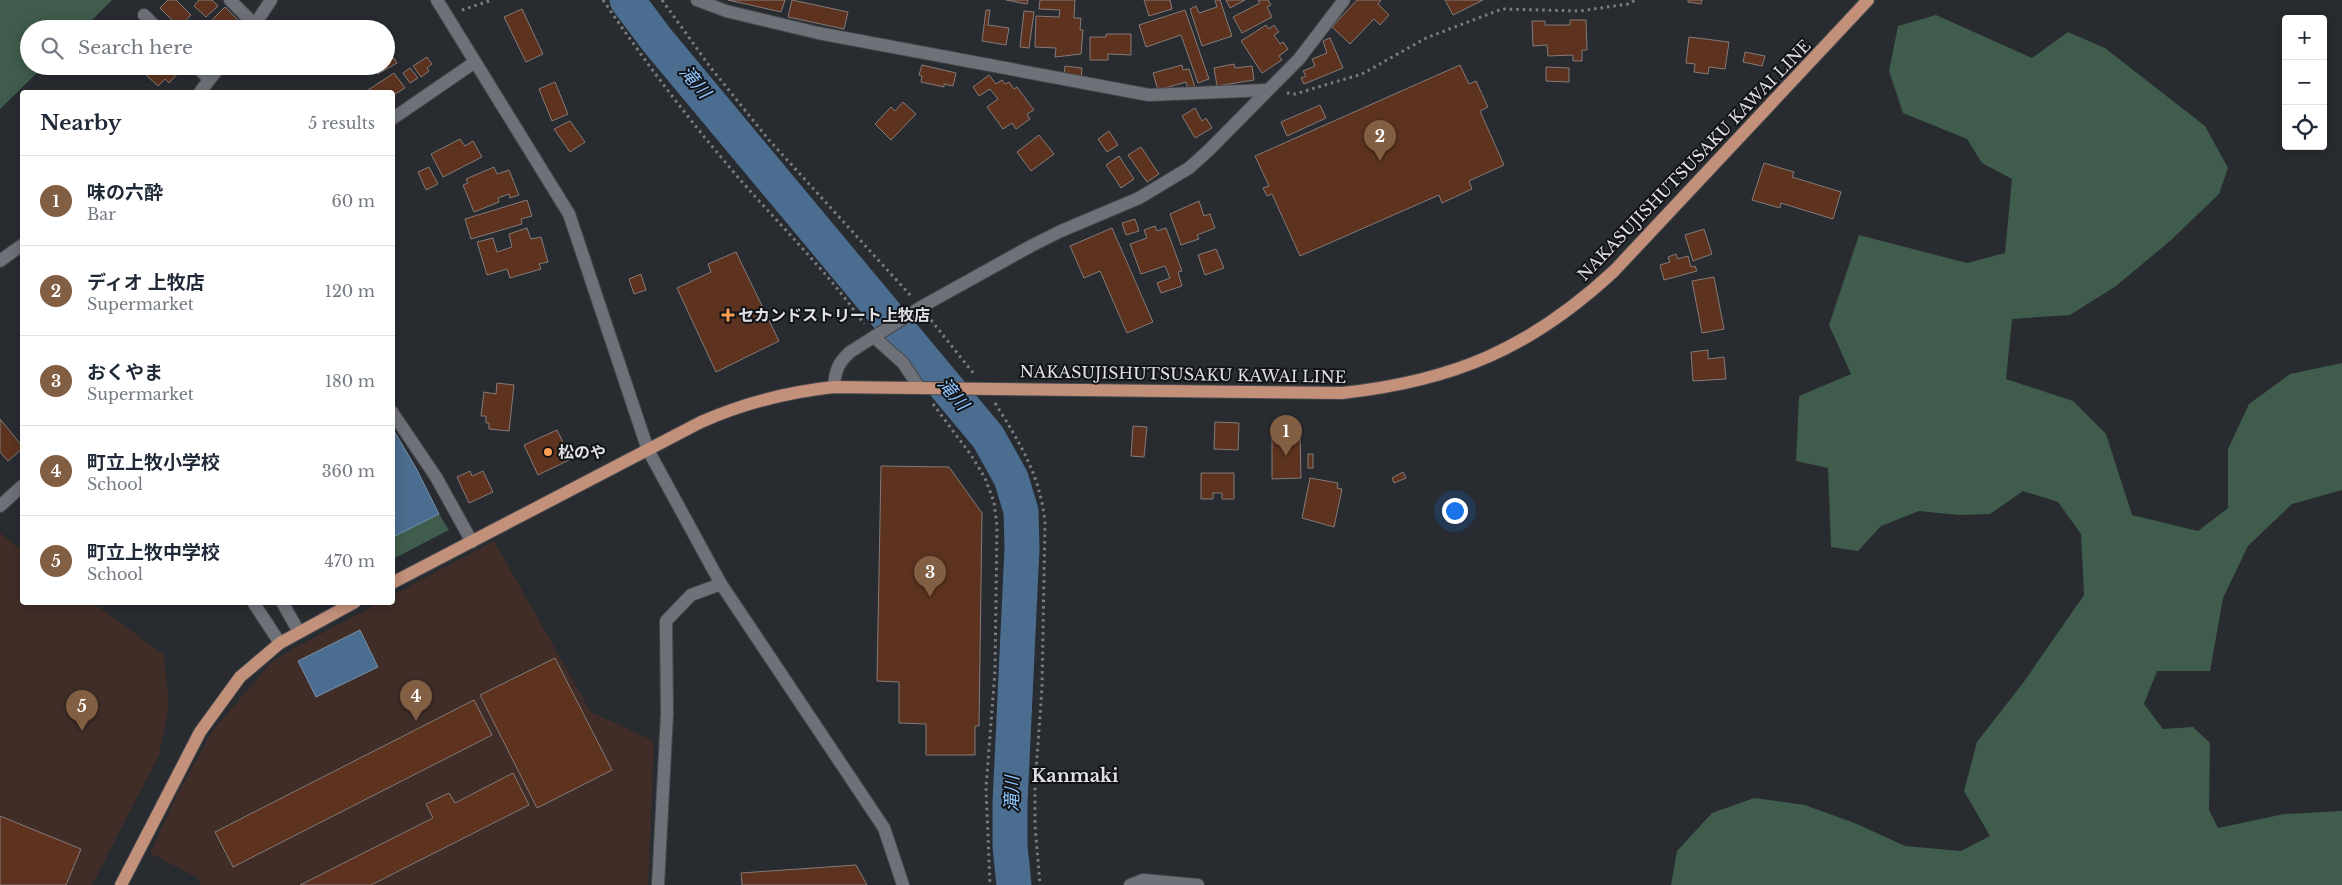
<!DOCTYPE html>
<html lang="en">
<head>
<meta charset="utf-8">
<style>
  :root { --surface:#fff; --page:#f2f2f3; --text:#1f2937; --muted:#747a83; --line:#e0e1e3; --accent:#825e43 }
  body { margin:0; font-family:"Libre Baskerville","Noto Sans JP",serif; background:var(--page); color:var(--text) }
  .controls { position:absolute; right:15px; top:15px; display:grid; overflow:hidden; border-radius:5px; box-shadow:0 2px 12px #0003 }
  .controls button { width:45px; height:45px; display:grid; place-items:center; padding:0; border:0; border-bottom:1px solid var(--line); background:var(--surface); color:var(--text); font:25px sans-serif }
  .you { position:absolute; left:1454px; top:510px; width:18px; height:18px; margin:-12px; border:4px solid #fff; border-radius:50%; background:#1a73e8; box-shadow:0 0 0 8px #1a73e833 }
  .badge { display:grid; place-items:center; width:32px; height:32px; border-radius:50%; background:var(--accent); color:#fff; font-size:16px; font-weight:700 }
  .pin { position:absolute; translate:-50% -41px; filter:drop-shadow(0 1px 2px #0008) }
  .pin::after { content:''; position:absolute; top:26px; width:18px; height:15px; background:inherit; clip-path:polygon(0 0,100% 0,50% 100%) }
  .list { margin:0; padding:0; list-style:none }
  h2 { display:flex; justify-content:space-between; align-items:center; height:65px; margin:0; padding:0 20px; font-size:21px }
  h2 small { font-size:16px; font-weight:400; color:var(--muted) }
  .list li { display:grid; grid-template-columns:32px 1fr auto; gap:15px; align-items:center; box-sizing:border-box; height:90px; padding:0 20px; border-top:1px solid var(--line) }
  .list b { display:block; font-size:19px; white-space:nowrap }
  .list p { margin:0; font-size:16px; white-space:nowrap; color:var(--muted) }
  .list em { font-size:16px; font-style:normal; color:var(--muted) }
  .icon { flex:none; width:28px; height:28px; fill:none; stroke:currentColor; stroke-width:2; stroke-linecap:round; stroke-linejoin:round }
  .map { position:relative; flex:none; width:2342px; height:885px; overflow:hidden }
  .search { position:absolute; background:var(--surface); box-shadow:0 2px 12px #0003; left:20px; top:20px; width:375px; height:55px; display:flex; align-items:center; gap:12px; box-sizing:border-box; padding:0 18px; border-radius:28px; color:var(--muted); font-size:19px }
  .panel { position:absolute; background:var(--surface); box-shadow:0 2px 12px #0003; left:20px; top:90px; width:375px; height:515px; border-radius:5px }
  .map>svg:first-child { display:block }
  .education { fill:#402d28 }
  .green { fill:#3f5c4c }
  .water { fill:#4b6d8f; stroke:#7790a8 }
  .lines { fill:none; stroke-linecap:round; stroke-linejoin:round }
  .river { stroke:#4b6d8f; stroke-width:35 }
  .building { fill:#5d3320; stroke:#837b78 }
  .minor-casing { stroke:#46484d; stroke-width:14 }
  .major-casing { stroke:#46484d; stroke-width:14 }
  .path { stroke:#7a7d81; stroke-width:3; stroke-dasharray:2.5 4; stroke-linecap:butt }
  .minor { stroke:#6e7278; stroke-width:12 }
  .major { stroke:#c3907a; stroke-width:12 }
  .poi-dot { fill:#fb9e51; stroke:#121316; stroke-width:2 }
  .labels { text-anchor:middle; stroke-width:4; stroke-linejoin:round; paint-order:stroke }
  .street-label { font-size:16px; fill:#dee0e4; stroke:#121316 }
  .poi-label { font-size:16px; font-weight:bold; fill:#dee0e4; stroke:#121316; text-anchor:start }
  .water-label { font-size:18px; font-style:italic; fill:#8fc5fd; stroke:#121316 }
  .neighbourhood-label { font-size:18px; font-weight:bold; fill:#dee0e4; stroke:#121316 }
</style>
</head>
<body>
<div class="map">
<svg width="2342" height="885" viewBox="0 0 2342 885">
  <rect width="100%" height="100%" fill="#282b30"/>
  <!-- education -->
  <g class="education">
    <polygon points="0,533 22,550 22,602 93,603 164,655 169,706 159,755 92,885 0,885"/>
    <polygon points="494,541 591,712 654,741 648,885 200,885 198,878 150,853 178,793 213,730 271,663 294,648 379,603 392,602 393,595"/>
  </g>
  <!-- green -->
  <g class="green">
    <polygon points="0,0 112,0 83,29 29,29 29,66 44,66 0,109"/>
    <polygon points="1936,15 2032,58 2068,32 2105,48 2205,126 2228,168 2219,194 2170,241 2116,286 2070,315 2012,319 2006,379 2073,401 2106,434 2132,515 2198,531 2228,508 2228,449 2249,404 2290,374 2342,363 2342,490 2292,504 2248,546 2223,598 2210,671 2157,671 2144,704 2163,729 2193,727 2210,743 2209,810 2218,828 2284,814 2342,811 2342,885 1671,885 1677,851 1712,813 1754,798 1805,805 1857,824 1905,846 1961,851 1990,836 1964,791 1977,742 2023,683 2084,595 2081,534 2058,502 2023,491 1990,514 1958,515 1919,511 1881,526 1858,551 1831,547 1828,468 1796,461 1799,396 1851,374 1829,325 1859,235 1967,263 2005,253 2012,179 1982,163 1967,139 1903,113 1889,71 1898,26"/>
    <polygon points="439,514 449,530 393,559 393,537"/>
  </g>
  <!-- water -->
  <g class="water">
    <polygon points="393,429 416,468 439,514 393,537"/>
    <polygon points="360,630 378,667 316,697 298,661"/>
  </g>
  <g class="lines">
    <!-- river -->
    <polyline class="river" points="627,0 657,40 988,437 1011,478 1021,511 1022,548 1010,803 1010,846 1014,885"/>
  </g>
  <!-- building -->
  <g class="building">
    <polygon points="168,0 176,0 191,15 179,27 160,8"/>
    <polygon points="199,0 212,0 218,6 206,17 194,6"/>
    <polygon points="728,0 785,0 781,12"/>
    <polygon points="792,0 848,12 844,29 788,17"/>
    <polygon points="1006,0 1028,0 1027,4"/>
    <polygon points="1040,0 1075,0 1074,18 1081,18 1080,30 1083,30 1081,54 1055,57 1056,48 1035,47 1036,16 1059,17 1060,10 1039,9"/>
    <polygon points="1144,0 1170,0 1172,9 1149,16"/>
    <polygon points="1215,0 1220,0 1232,36 1202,46 1190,9 1196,6 1199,13 1217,7"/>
    <polygon points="1226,0 1245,0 1230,8"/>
    <polygon points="1258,0 1268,0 1271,5 1267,7 1272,17 1242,33 1233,17 1260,3"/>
    <polygon points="1357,0 1381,0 1378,4 1389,15 1380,25 1374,19 1350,44 1332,27"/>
    <polygon points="1445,0 1483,0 1453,15"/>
    <polygon points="1688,0 1702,0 1701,4 1688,2"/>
    <polygon points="225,7 238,20 234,24 235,29 216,29 209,23"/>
    <polygon points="522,9 543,54 526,62 504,17"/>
    <polygon points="986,10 990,10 988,25 1009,28 1006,45 982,41"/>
    <polygon points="1185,10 1209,79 1198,83 1181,35 1146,47 1139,25"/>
    <polygon points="1024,11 1034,12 1029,48 1020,47"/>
    <polygon points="197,20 206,29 189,29"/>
    <polygon points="1570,20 1586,20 1587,50 1582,50 1582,61 1573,61 1573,55 1548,56 1547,45 1533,46 1532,21 1545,21 1545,25 1570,25"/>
    <polygon points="1266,25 1269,29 1274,25 1279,32 1274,35 1280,44 1283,42 1288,49 1279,56 1282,60 1262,73 1241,41"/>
    <polygon points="1106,34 1131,34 1131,55 1108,54 1108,60 1090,60 1090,37 1106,37"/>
    <polygon points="1689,37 1729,42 1725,69 1709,67 1708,74 1694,72 1695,64 1686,63"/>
    <polygon points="1330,38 1343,68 1304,84 1301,78 1306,76 1303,71 1315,66 1312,59 1327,53 1323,41"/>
    <polygon points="1745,52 1765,56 1762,66 1743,62"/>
    <polygon points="427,57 432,64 427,68 429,71 421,77 413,66"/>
    <polygon points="394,58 397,63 378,74 375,69 386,66 386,63"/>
    <polygon points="1234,64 1235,68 1252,66 1254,80 1217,86 1214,68"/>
    <polygon points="922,65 956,73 953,86 944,84 944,87 921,82 922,76 919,75"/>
    <polygon points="1182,65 1183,70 1189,69 1195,87 1188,89 1186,82 1158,90 1153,73"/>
    <polygon points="1460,65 1469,84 1476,81 1488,107 1480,111 1504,165 1469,181 1472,189 1442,203 1439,195 1300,256 1272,194 1267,196 1263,188 1269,186 1255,156"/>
    <polygon points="155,66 178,66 181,70 169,83 165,79 158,86 146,75"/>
    <polygon points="1065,66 1082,68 1081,78 1064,76"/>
    <polygon points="1546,67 1569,68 1569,82 1546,81"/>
    <polygon points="410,68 418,78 410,83 403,73"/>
    <polygon points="394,73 405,88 392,96 392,92 365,92"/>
    <polygon points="989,75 996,84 1002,80 1005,84 1009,82 1014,89 1017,87 1034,110 1027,114 1030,119 1016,129 1012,123 1003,129 987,107 998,99 990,89 979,96 973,87"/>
    <polygon points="555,82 568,114 552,121 539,89"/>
    <polygon points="903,102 916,114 891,140 875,124 891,107 895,111"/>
    <polygon points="1320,105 1326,118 1287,136 1281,122"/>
    <polygon points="1195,108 1202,121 1206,118 1212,128 1195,138 1182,116"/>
    <polygon points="570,121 585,142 570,152 554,129"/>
    <polygon points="1109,131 1118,145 1107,152 1098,139"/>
    <polygon points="1039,135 1054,154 1031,171 1017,152"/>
    <polygon points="460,139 465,146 473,141 482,157 443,177 431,154"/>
    <polygon points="1141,147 1159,174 1147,182 1128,155"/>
    <polygon points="1119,156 1134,179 1121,188 1106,165"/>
    <polygon points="1764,163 1794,172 1792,177 1841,192 1833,219 1781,203 1780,208 1752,200"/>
    <polygon points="429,167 438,184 426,190 418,172"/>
    <polygon points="494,167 497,174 509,170 519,195 510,198 509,194 498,198 499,202 474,212 463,185 468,183 466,179"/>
    <polygon points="527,200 532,216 521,219 522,224 471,239 465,219"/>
    <polygon points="1199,201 1204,216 1210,214 1215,228 1197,235 1199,239 1181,245 1170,214"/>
    <polygon points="1135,219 1139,231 1126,235 1122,223"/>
    <polygon points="1155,226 1157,231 1166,228 1182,271 1178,272 1182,286 1161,293 1157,283 1170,278 1165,266 1141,274 1130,244 1147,238 1144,230"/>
    <polygon points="527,228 531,239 541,237 548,262 539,264 541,269 510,278 507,269 487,275 477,242 493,238 497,252 512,247 509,234"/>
    <polygon points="1112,228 1153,322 1127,333 1100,271 1084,278 1070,246"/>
    <polygon points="1704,229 1712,254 1693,261 1685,235"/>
    <polygon points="1216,249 1224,268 1205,275 1198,255"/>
    <polygon points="736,252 779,341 716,372 677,288 711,272 708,264"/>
    <polygon points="1676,254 1678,259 1688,256 1691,267 1695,266 1697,271 1664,280 1660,265 1670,262 1668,257"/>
    <polygon points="641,274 646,290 634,294 629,279"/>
    <polygon points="1714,277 1724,329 1702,333 1692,281"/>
    <polygon points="1708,350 1708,359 1724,357 1726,379 1693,381 1691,352"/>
    <polygon points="497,383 514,385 509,431 489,429 489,423 486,423 486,416 481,416 484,392 496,394"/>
    <polygon points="0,419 22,446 22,449 8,461 0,452"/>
    <polygon points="1215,422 1239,423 1238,450 1214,449"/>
    <polygon points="1133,426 1147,427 1144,457 1131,456"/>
    <polygon points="557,430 571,459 538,475 524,445"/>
    <polygon points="1272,434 1300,434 1301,478 1272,479"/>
    <rect x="1308" y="454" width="5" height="14"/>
    <polygon points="881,466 949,467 982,513 979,726 975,726 975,755 926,755 926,724 899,723 899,682 877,681"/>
    <polygon points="470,471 472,476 483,471 493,492 469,503 457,477"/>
    <polygon points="1403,472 1406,478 1394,483 1392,478"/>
    <polygon points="1201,473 1234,473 1234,499 1222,499 1222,493 1213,493 1213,499 1201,499"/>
    <polygon points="1310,478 1338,483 1337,488 1342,489 1334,527 1302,518"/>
    <polygon points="555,658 612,770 537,808 480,695"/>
    <polygon points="474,700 492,735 233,867 215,832"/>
    <polygon points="513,773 529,805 371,885 300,885 433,818 426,804 449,793 455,803"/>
    <polygon points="0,816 81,849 66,885 0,885"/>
    <polygon points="856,865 867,885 742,885 741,873"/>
  </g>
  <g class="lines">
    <defs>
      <g id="minor">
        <polyline points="230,0 255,25"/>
        <polyline points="437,0 569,214 648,450 721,584 884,828 903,885"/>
        <polyline points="697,0 726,11 818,33 1149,95 1267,90"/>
        <polyline points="144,15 158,29"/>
        <polyline points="252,29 271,0"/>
        <polyline points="196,66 209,79"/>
        <polyline points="200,92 220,66"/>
        <polyline points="392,119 475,62"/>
        <polyline points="0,261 22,245"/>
        <polyline points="874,337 903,363 919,387"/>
        <path d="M834 387C835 371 838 363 850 352L921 307 1031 246 1061 231 1139 198 1189 168 1209 150 1299 59 1344 0"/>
        <polyline points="392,412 436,477 472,542"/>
        <polyline points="0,506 22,486"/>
        <polyline points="253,602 280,643"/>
        <polyline points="282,602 299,632"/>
        <polyline points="658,885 667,714 666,621 691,595 721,584"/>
        <polyline points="1130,885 1143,880 1198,885"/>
      </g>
      <g id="major">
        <path d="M392 583 701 422C744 403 787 392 834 387L1342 393C1454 381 1531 348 1614 271L1868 0"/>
        <polyline points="121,885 200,732 240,677 280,643 355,602"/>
      </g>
    </defs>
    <!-- minor casing -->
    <use href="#minor" class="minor-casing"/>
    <!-- major casing -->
    <use href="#major" class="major-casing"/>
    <!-- path -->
    <g class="path">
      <path d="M603 0C643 59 685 115 731 169 775 221 825 268 864 324"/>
      <polyline points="662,0 711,68 769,140 911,296"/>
      <polyline points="462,10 492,0"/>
      <polyline points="1287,93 1295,94 1362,74 1426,38 1502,9 1580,11 1628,4 1635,0"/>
      <polyline points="931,320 974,374"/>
      <path d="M995 403C1020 443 1040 475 1045 522L1042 688 1035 785V825L1040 885"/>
      <polyline points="933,404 971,455 985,478 994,502 997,526 995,671 986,788 990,885"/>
    </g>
    <!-- minor -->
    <use href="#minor" class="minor"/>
    <!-- major -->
    <use href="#major" class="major"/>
  </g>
  <!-- markers -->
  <g class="poi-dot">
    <path d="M725.5 307.5h5v5h5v5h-5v5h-5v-5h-5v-5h5z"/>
    <circle cx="548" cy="452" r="5"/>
  </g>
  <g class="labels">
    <!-- street labels -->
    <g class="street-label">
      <text transform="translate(1694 160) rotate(-46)" y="6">NAKASUJISHUTSUSAKU KAWAI LINE</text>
      <text transform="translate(1183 374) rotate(1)" y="6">NAKASUJISHUTSUSAKU KAWAI LINE</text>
    </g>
    <!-- poi labels -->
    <g class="poi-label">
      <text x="738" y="321">セカンドストリート上牧店</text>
      <text x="558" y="458">松のや</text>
    </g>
    <!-- water labels -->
    <g class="water-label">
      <text transform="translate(695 82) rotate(50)" y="6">滝川</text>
      <text transform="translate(953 394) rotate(50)" y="6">滝川</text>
      <text transform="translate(1012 794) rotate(-89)" y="6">滝川</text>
    </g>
    <!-- neighbourhood labels -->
    <g class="neighbourhood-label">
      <text x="1075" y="782">Kanmaki</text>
    </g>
  </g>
</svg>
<div class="controls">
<button>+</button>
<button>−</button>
<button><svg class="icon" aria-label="locate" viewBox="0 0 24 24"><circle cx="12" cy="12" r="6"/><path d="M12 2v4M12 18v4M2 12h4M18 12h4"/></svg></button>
</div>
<div class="you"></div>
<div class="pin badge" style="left:1286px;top:456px">1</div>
<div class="pin badge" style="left:1380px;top:161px">2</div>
<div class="pin badge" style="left:930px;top:597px">3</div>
<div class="pin badge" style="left:416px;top:721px">4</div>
<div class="pin badge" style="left:82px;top:731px">5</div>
<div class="search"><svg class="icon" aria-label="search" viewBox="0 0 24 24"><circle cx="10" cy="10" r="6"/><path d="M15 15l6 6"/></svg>Search here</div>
<section class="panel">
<h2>Nearby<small>5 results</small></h2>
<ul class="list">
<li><span class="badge">1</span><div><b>味の六酔</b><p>Bar</p></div><em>60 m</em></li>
<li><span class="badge">2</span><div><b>ディオ 上牧店</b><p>Supermarket</p></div><em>120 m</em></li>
<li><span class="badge">3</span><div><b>おくやま</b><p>Supermarket</p></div><em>180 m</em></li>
<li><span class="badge">4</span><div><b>町立上牧小学校</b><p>School</p></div><em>360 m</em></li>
<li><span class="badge">5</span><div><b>町立上牧中学校</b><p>School</p></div><em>470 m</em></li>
</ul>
</section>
</div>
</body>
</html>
